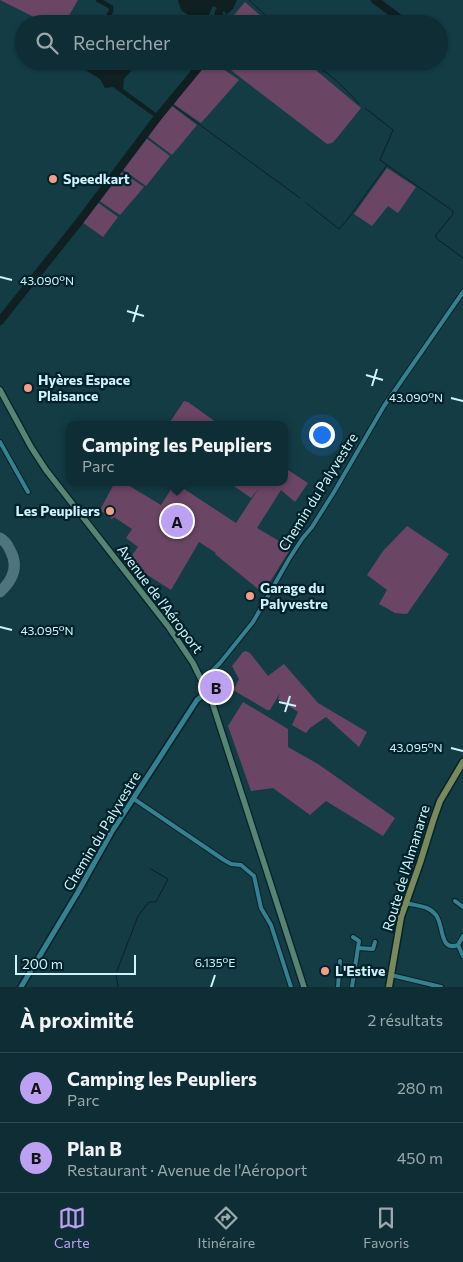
<!DOCTYPE html>
<html lang="fr">
<head>
<meta charset="utf-8">
<style>
  :root { --surface:#0e2d34; --page:#17353c; --text:#f1f3f6; --muted:#9ba8ac; --line:#2e494f; --accent:#bca0f2 }
  body { margin:0; font-family:Commissioner,sans-serif; background:var(--page); color:var(--text) }
  .scale { position:absolute; left:15px; bottom:12px; width:121px; box-sizing:border-box; padding-left:5px; border:2px solid #cff3fc; border-top:0; font-size:14px; line-height:18px; white-space:nowrap; color:#cff3fc; -webkit-text-stroke:4px #012229; paint-order:stroke }
  .you { position:absolute; left:321px; top:434px; width:18px; height:18px; margin:-12px; border:4px solid #fff; border-radius:50%; background:#1a73e8; box-shadow:0 0 0 8px #1a73e833 }
  .badge { display:grid; place-items:center; width:32px; height:32px; border-radius:50%; background:var(--accent); color:#111; font-size:16px; font-weight:700 }
  .pin { position:absolute; translate:-50% -50%; border:2px solid #fff; box-shadow:0 1px 5px #0006 }
  .popup { position:absolute; left:66px; top:421px; width:222px; height:65px; box-sizing:border-box; display:grid; place-content:center; border-radius:10px; background:var(--surface); filter:drop-shadow(0 1px 4px #0005); font-size:16px; white-space:nowrap; color:var(--muted) }
  .popup b { font-size:19px; color:var(--text) }
  .popup::after { content:''; position:absolute; left:50%; top:100%; margin-left:-10px; border:10px solid transparent; border-top-color:var(--surface) }
  .list { margin:0; padding:0; list-style:none }
  h2 { display:flex; justify-content:space-between; align-items:center; height:65px; margin:0; padding:0 20px; font-size:21px }
  h2 small { font-size:16px; font-weight:400; color:var(--muted) }
  .list li { display:grid; grid-template-columns:32px 1fr auto; gap:15px; align-items:center; box-sizing:border-box; height:70px; padding:0 20px; border-top:1px solid var(--line) }
  .list b { display:block; font-size:19px; white-space:nowrap }
  .list p { margin:0; font-size:16px; white-space:nowrap; color:var(--muted) }
  .list em { font-size:16px; font-style:normal; color:var(--muted) }
  .icon { flex:none; width:28px; height:28px; fill:none; stroke:currentColor; stroke-width:2; stroke-linecap:round; stroke-linejoin:round }
  .map { position:relative; flex:none; width:463px; height:987px; overflow:hidden }
  .search { position:absolute; background:var(--surface); box-shadow:0 1px 4px #0004; left:15px; right:15px; top:15px; height:55px; display:flex; align-items:center; gap:12px; box-sizing:border-box; padding:0 18px; border-radius:28px; color:var(--muted); font-size:19px }
  .sheet { height:205px; background:var(--surface) }
  nav { display:flex; justify-content:space-around; align-items:center; box-sizing:border-box; height:70px; border-top:1px solid var(--line); background:var(--surface); font-size:14px; color:var(--muted) }
  nav a { display:grid; justify-items:center; gap:2px }
  nav .on { color:var(--accent) }
  .map>svg:first-child { display:block }
  .green { fill:#6b4664 }
  .water { fill:#0f1f22 }
  .lines { fill:none; stroke-linecap:round; stroke-linejoin:round }
  .stream { stroke:#0f1f22; stroke-width:1 }
  .canal { stroke:#0f1f22; stroke-width:4.5 }
  .river { stroke:#0f1f22; stroke-width:8 }
  .taxiway { stroke:#4e757e; stroke-width:11 }
  .minor-casing { stroke:#092127; stroke-width:6 }
  .tertiary-casing { stroke:#092127; stroke-width:8 }
  .secondary-casing { stroke:#092127; stroke-width:8 }
  .primary-casing { stroke:#092127; stroke-width:9 }
  .minor { stroke:#338191; stroke-width:4 }
  .tertiary { stroke:#338191; stroke-width:5 }
  .secondary { stroke:#568576; stroke-width:5.5 }
  .primary { stroke:#78895b; stroke-width:6 }
  .ticks { fill:none; stroke:#cff3fc; stroke-width:2 }
  .poi-dot { fill:#f49e8a; stroke:#012229; stroke-width:2 }
  .labels { text-anchor:middle; stroke-width:4.5; stroke-linejoin:round; paint-order:stroke }
  .poi-label { font-size:14px; font-weight:bold; fill:#cff3fc; stroke:#012229; text-anchor:start }
  .street-label { font-size:14px; fill:#cff3fc; stroke:#012229 }
  .ticks-label { font-size:12px; text-anchor:middle; fill:#cff3fc; stroke:#012229; stroke-width:4.5; stroke-linejoin:round; paint-order:stroke }
</style>
</head>
<body>
<div class="map">
<svg width="463" height="987" viewBox="0 0 463 987">
  <rect width="100%" height="100%" fill="#133c45"/>
  <!-- green -->
  <g class="green">
    <polygon points="0,0 78,0 64,24 48,24"/>
    <polygon points="245,2 270,24 218,24 220,18 229,21"/>
    <polygon points="205,61 212,61 239,80 201,123 172,103"/>
    <polygon points="219,61 305,61 361,108 336,139 332,143 327,144"/>
    <polygon points="172,106 197,125 172,155 147,136"/>
    <polygon points="146,138 170,156 146,186 122,169"/>
    <polygon points="387,168 416,187 398,213 388,206 372,226 354,214"/>
    <polygon points="120,171 144,187 120,215 98,200"/>
    <polygon points="97,202 118,217 103,237 82,222"/>
    <polygon points="184,401 188,402 220,425 168,425"/>
    <polygon points="285,468 308,483 295,502 281,490 257,528 291,548 263,593 215,554 216,553 199,542 171,590 127,562 138,547 126,538 132,529 114,517 112,519 100,510 115,482 123,482 161,505 175,483 236,523 259,488 251,498 228,482 284,482"/>
    <polygon points="407,526 449,554 407,614 395,613 379,604 387,590 367,575 383,551"/>
    <polygon points="246,651 250,653 268,676 284,664 318,703 367,732 359,747 326,717 310,728 306,733 292,725 298,712 278,699 280,693 270,710 267,710 233,690 239,679 232,666 243,652"/>
    <polygon points="243,702 288,729 288,747 318,764 395,818 383,836 326,801 310,815 273,788 251,791 228,726"/>
  </g>
  <!-- water -->
  <g class="water">
    <polygon points="178,0 237,0 233,9 226,15 225,12 213,6 208,17 207,24 201,24 181,10"/>
    <polygon points="82,61 132,61 137,64 124,79 123,89 156,113 153,116 113,87 105,88 100,79 79,66"/>
  </g>
  <g class="lines">
    <!-- stream -->
    <g class="stream">
      <polyline points="249,0 275,24"/>
      <path d="M310 61C316 67 321 69 327 73 339 82 349 93 359 104"/>
      <polyline points="170,103 300,198"/>
      <polyline points="365,108 393,130 380,160 453,211 453,214 436,235 436,238 463,258"/>
      <polyline points="155,115 158,117"/>
      <polyline points="305,202 339,229 347,220 387,165"/>
      <polyline points="117,971 138,916 149,902 156,902 168,879 151,869"/>
      <polyline points="116,974 118,987"/>
    </g>
    <!-- canal -->
    <polyline class="canal" points="98,0 111,7 111,11 104,24"/>
    <!-- river -->
    <g class="river">
      <polyline points="375,0 407,24"/>
      <polyline points="217,24 219,12"/>
      <polyline points="0,321 79,222 158,117 204,61"/>
    </g>
    <!-- taxiway -->
    <path class="taxiway" d="M0 538C5 541 8 545 10 550 19 566 13 580 0 592"/>
    <defs>
      <g id="minor">
        <polyline points="0,442 28,492"/>
        <polyline points="202,681 220,663 253,622 289,559 302,539 312,527 334,492 384,406 463,292"/>
        <polyline points="134,799 224,860 231,864 241,865 254,876 261,908 271,925 291,987"/>
        <polyline points="455,901 463,907"/>
        <path d="M406 903C416 906 428 905 436 915 444 925 439 952 458 945L463 936"/>
        <polyline points="458,945 463,956"/>
        <polyline points="358,948 373,949 375,942"/>
        <polyline points="391,975 441,987"/>
        <polyline points="338,987 340,961"/>
        <polyline points="352,987 359,941 353,937"/>
      </g>
      <polyline id="tertiary" points="21,987 78,892 111,833 197,700 207,692"/>
      <polyline id="secondary" points="0,390 31,447 46,470 168,626 193,663 212,702 304,987"/>
      <polyline id="primary" points="389,987 401,917 420,863 433,821 440,801 463,762"/>
    </defs>
    <!-- minor casing -->
    <use href="#minor" class="minor-casing"/>
    <!-- tertiary casing -->
    <use href="#tertiary" class="tertiary-casing"/>
    <!-- secondary casing -->
    <use href="#secondary" class="secondary-casing"/>
    <!-- primary casing -->
    <use href="#primary" class="primary-casing"/>
    <!-- minor -->
    <use href="#minor" class="minor"/>
    <!-- tertiary -->
    <use href="#tertiary" class="tertiary"/>
    <!-- secondary -->
    <use href="#secondary" class="secondary"/>
    <!-- primary -->
    <use href="#primary" class="primary"/>
  </g>
  <!-- ticks -->
  <path class="ticks" d="M0 277 12 280M127 311 144 316M133 322 138 305M366 375 383 380M372 386 377 369M451 398 463 401M0 627 12 630M279 702 296 706M285 712 290 696M451 748 463 751M211 987 215 975"/>
  <!-- markers -->
  <g class="poi-dot">
    <circle cx="53" cy="179" r="5"/>
    <circle cx="28" cy="388" r="5"/>
    <circle cx="110" cy="511" r="5"/>
    <circle cx="250" cy="596" r="5"/>
    <circle cx="325" cy="971" r="5"/>
  </g>
  <g class="labels">
    <!-- poi labels -->
    <g class="poi-label">
      <text x="63" y="184">Speedkart</text>
      <text x="38" y="385">Hyères Espace<tspan x="38" dy="16">Plaisance</tspan></text>
      <text x="100" y="516" text-anchor="end">Les Peupliers</text>
      <text x="260" y="593">Garage du<tspan x="260" dy="16">Palyvestre</tspan></text>
      <text x="335" y="976">L'Estive</text>
    </g>
    <!-- street labels -->
    <g class="street-label">
      <text transform="translate(318 492) rotate(-58)" y="5">Chemin du Palyvestre</text>
      <text transform="translate(160 599) rotate(53)" y="5">Avenue de l'Aéroport</text>
      <text transform="translate(102 831) rotate(-59)" y="5">Chemin du Palyvestre</text>
      <text transform="translate(406 868) rotate(-73)" y="5">Route de l'Almanarre</text>
    </g>
  </g>
  <g class="ticks-label">
    <text x="47" y="285">43.090°N</text>
    <text x="416" y="402">43.090°N</text>
    <text x="47" y="635">43.095°N</text>
    <text x="416" y="752">43.095°N</text>
    <text x="215" y="967">6.135°E</text>
  </g>
</svg>
<div class="scale">200 m</div>
<div class="you"></div>
<div class="pin badge" style="left:177px;top:521px">A</div>
<div class="popup"><b>Camping les Peupliers</b>Parc</div>
<div class="pin badge" style="left:216px;top:687px">B</div>
<div class="search"><svg class="icon" aria-label="search" viewBox="0 0 24 24"><circle cx="10" cy="10" r="6"/><path d="M15 15l6 6"/></svg>Rechercher</div>
</div>
<section class="sheet">
<h2>À proximité<small>2 résultats</small></h2>
<ul class="list">
<li><span class="badge">A</span><div><b>Camping les Peupliers</b><p>Parc</p></div><em>280 m</em></li>
<li><span class="badge">B</span><div><b>Plan B</b><p>Restaurant · Avenue de l'Aéroport</p></div><em>450 m</em></li>
</ul>
</section>
<nav>
<a class="on"><svg class="icon" aria-label="map" viewBox="0 0 24 24"><path d="M3 6l6-2 6 2 6-2v14l-6 2-6-2-6 2zM9 4v14M15 6v14"/></svg>Carte</a>
<a><svg class="icon" aria-label="directions" viewBox="0 0 24 24"><path d="M12 3l9 9-9 9-9-9zM9 14v-3h6M13 9l2 2-2 2"/></svg>Itinéraire</a>
<a><svg class="icon" aria-label="saved" viewBox="0 0 24 24"><path d="M7 4h10v16l-5-4-5 4z"/></svg>Favoris</a>
</nav>
</body>
</html>
